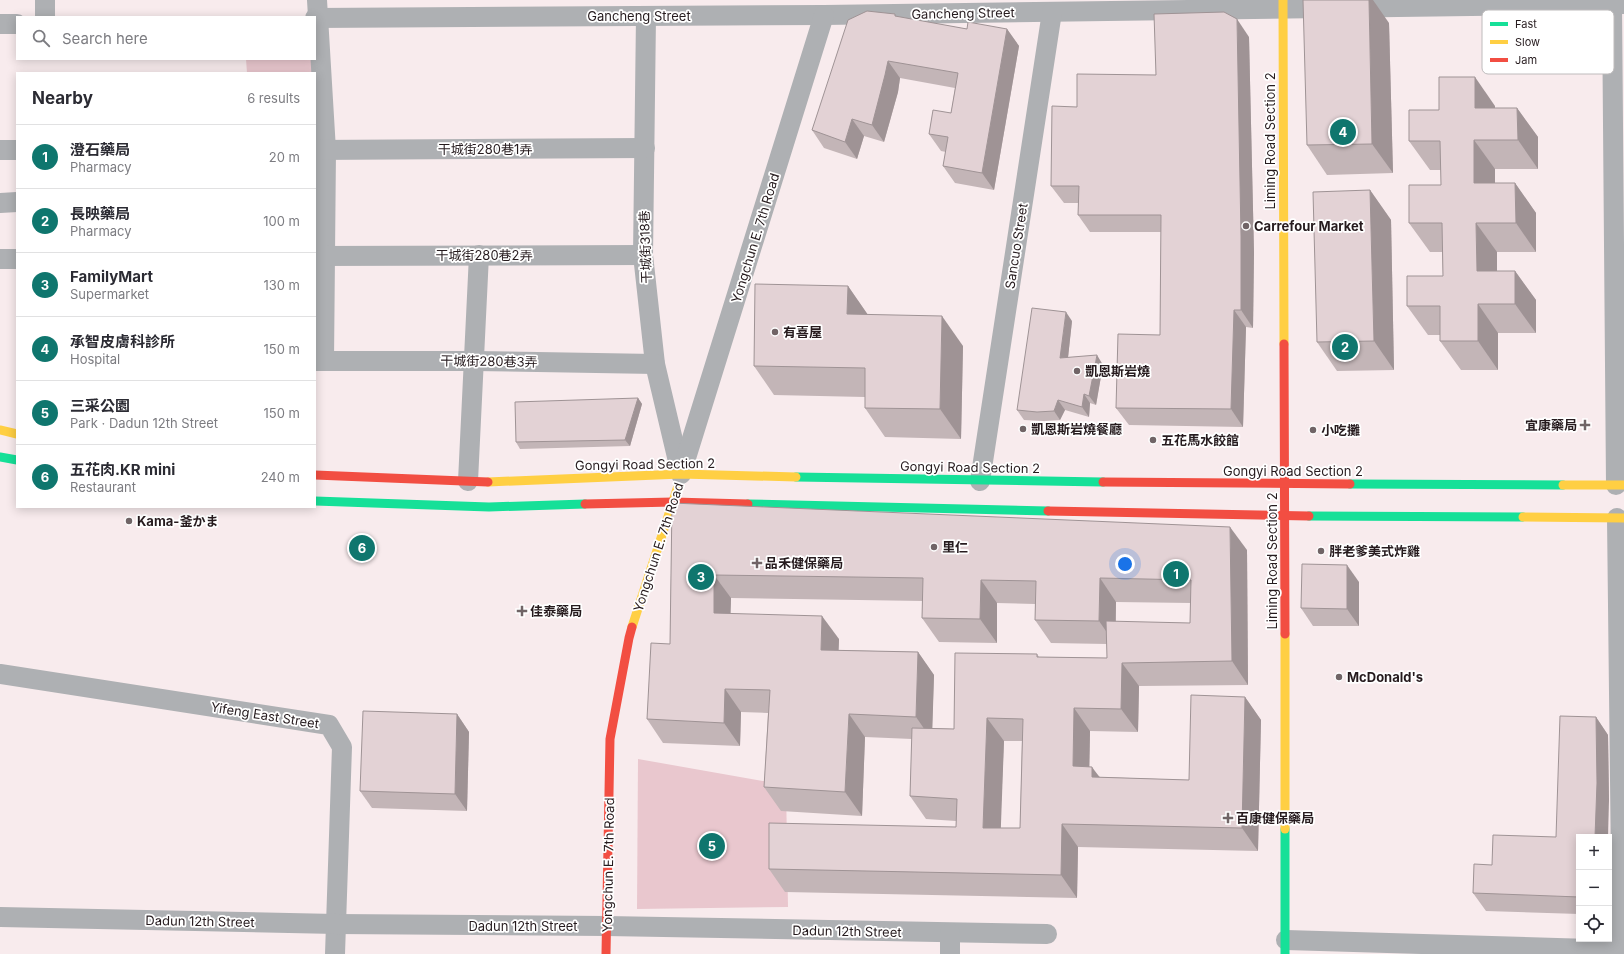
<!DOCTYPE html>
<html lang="en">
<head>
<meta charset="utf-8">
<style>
  :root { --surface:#fff; --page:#f7f7f7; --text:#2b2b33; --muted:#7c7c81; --line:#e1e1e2; --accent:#0f766e }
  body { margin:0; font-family:Inter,"Noto Sans TC","Noto Sans JP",sans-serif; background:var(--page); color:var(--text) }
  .controls { position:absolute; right:12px; bottom:12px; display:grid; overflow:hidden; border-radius:0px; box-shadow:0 2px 10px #0003 }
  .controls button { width:36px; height:36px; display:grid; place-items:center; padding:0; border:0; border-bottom:1px solid var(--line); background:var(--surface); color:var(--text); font:20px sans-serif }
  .you { position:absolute; left:1125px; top:564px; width:14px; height:14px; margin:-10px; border:3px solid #fff; border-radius:50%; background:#1a73e8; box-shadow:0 0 0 6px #1a73e833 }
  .badge { display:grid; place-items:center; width:26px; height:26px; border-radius:50%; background:var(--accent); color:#fff; font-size:13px; font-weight:700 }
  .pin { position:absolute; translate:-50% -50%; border:2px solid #fff; box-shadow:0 1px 4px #0006 }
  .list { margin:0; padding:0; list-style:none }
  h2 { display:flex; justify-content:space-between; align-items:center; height:52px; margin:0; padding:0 16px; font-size:17px }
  h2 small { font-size:13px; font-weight:400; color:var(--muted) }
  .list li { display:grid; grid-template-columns:26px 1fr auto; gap:12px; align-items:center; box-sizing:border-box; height:64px; padding:0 16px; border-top:1px solid var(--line) }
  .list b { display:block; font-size:15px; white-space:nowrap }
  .list p { margin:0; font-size:13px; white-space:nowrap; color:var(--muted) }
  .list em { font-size:13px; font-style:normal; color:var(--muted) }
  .icon { flex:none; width:22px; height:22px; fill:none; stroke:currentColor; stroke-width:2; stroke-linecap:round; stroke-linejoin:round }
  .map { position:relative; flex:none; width:1624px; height:954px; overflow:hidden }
  .search { position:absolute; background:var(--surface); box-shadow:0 2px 10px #0003; left:16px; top:16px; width:300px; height:44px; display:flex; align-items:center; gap:10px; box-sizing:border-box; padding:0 14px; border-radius:0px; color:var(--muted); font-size:15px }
  .panel { position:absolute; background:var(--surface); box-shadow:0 2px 10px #0003; left:16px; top:72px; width:300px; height:436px; border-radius:0px }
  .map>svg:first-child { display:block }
  .green { fill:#e9c7ce }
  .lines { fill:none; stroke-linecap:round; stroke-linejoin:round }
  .street { stroke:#aeb0b3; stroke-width:20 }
  .fast { stroke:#16e098; stroke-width:9 }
  .slow { stroke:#ffcf43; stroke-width:9 }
  .jam { stroke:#f24e42; stroke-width:9 }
  .wall { fill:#c3b5b7; fill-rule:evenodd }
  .shaded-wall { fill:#9f9395 }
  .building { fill:#e3d2d5; stroke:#9f9395; fill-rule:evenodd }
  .poi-dot { fill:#706466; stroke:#fff; stroke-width:1.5 }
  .labels { text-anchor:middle; stroke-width:3.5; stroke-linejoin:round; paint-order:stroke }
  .street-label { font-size:13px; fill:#261b1e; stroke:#fff }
  .poi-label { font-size:13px; font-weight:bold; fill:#261b1e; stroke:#fff; text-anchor:start }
  .key { fill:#fff; stroke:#bebbbc; stroke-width:1 }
  .key-label { font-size:11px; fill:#261b1e }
</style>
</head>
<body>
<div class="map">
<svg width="1624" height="954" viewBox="0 0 1624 954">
  <rect width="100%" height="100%" fill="#f8ebed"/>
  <!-- green -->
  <g class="green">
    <polygon points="246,59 315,59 320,138 315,138 315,73 247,73"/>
    <polygon points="638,759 786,785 788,907 637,909"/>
  </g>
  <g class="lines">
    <!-- street -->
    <g class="street">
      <polyline points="45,0 45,17"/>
      <polyline points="317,0 326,150 324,361"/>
      <polyline points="1612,4 1616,485"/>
      <polyline points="646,16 643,255 655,364 681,474"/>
      <polyline points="315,18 824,15 1624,4"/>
      <polyline points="0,24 17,24"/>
      <polyline points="0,150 17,150"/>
      <polyline points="315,150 645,148"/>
      <polyline points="0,203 17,202"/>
      <polyline points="315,256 643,255"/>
      <polyline points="0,259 17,259"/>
      <polyline points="315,361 474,361 655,364"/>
      <polyline points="681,474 824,15"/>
      <polyline points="468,481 479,255"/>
      <polyline points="980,481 1052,12"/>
      <polyline points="1617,518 1622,954"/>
      <polyline points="0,674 329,725 342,747 335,954"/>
      <polyline points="0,917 336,924 606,926 1047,934"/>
      <polyline points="1286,940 1624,950"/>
      <polyline points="950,954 950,933"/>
    </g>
    <!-- fast -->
    <g class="fast">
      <polyline points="0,457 17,460"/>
      <polyline points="796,477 1103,482"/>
      <polyline points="1350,484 1563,485"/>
      <polyline points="315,501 489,507 585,504"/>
      <polyline points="748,504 1048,511"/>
      <polyline points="1309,516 1523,517"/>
      <polyline points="1285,829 1285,954"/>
    </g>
    <!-- slow -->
    <g class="slow">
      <polyline points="1283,0 1284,344"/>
      <polyline points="0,430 17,434"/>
      <polyline points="488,482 681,474 796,477"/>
      <polyline points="1563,485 1624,485"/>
      <polyline points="1523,517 1624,518"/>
      <polyline points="632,627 677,489"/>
      <polyline points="1285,634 1285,829"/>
    </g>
    <!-- jam -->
    <g class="jam">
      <polyline points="1284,344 1285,634"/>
      <polyline points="315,475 488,482"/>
      <polyline points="1103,482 1350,484"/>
      <polyline points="585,504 673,502 748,504"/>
      <polyline points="1048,511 1309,516"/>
      <polyline points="606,954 610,739 629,638 632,627"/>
    </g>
  </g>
  <!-- wall -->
  <g class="wall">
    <polygon points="897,17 967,29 1007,29 1019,46 994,190 955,183 943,166 946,152 941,151 929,134 951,113 955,88 900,78 898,92 884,142 864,136 857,159 824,148 812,130"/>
    <polygon points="1389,23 1393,173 1327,175 1307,145"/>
    <polygon points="1249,37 1254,253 1253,328 1246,327 1243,427 1129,425 1116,408 1160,335 1161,232 1090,232 1078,215 1078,203 1064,203 1051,186 1077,107"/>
    <polygon points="1495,106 1495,108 1517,108 1538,137 1538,169 1495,169 1495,183 1515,183 1536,213 1536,252 1497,252 1497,271 1515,271 1536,300 1536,333 1498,333 1498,370 1461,370 1440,341 1440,335 1428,335 1407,306 1443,276 1442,252 1430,252 1409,223 1441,185 1441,170 1430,170 1409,141 1439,110"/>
    <polygon points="1370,190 1391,220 1394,370 1337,371 1317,342"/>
    <polygon points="848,286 868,315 963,346 961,439 885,437 865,408 865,397 774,395 754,366"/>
    <polygon points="1072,321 1068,357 1103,365 1096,405 1090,403 1089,417 1065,410 1060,420 1044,421 1024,420 1017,410"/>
    <polygon points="638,398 642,404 630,446 520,449 516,442"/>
    <path d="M672 503 1247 550 1248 685 1139 686 1138 732 1090 731 1089 767 1100 777 1189 780 1245 697 1261 720 1258 851 1078 847 1077 898 785 892 769 869 956 827V821L926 819 910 796 912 739 865 737 862 816 781 811 764 787 768 713 741 712 740 746 663 743 647 719 670 644ZM731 598 923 601 922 618 939 642 997 643V603L1035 604V620L1051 643 1107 644V658L1039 657 1037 654 954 729 932 728 934 675 918 652 838 650 839 639 730 614ZM1116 602 1191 603 1190 623 1116 622ZM1004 741H1022L1020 828H1000Z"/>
    <polygon points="1359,582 1359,626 1313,626 1301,608"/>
    <polygon points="457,714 469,732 467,811 372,808 360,791"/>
    <polygon points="1596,717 1608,735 1609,800 1579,837 1579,914 1486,911 1473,893 1492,865 1556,837"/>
  </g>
  <!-- shaded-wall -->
  <g class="shaded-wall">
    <polygon points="1369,0 1373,0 1389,23 1393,173 1372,144"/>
    <polygon points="1237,19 1249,37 1254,253 1253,328 1241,310"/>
    <polygon points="1007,29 1019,46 994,190 982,173"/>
    <polygon points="888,61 900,78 898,92 884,142 872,125"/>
    <polygon points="1475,77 1495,106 1495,137 1475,108"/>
    <polygon points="1517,108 1538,137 1538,169 1518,140"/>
    <polygon points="852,119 864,136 857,159 845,142"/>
    <polygon points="1474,140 1495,169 1495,213 1474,183"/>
    <polygon points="1515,183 1536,213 1536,252 1516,223"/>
    <polygon points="1370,190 1391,220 1394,370 1374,341"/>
    <polygon points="1476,223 1497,252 1497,300 1477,271"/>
    <polygon points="1515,271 1536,300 1536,333 1515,304"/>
    <polygon points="848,286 868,315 847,314"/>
    <polygon points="1478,304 1498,333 1498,370 1478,341"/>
    <polygon points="1234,310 1246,327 1243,427 1231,409"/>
    <polygon points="1066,312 1072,321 1067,367 1060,358"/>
    <polygon points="942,316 963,346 961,439 940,409"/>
    <polygon points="1097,355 1103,365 1096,405 1089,396"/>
    <polygon points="1084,394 1090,403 1089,417 1082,407"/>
    <polygon points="638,398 642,404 630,446 625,440"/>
    <polygon points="1058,400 1065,410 1060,420 1054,411"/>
    <polygon points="1230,527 1247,550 1248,685 1232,661"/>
    <polygon points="1347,565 1359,582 1359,626 1347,609"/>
    <polygon points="714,575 731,598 730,637 714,613"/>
    <polygon points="1100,578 1116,602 1115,644 1099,621"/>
    <polygon points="981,580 997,603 997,643 980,619"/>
    <polygon points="822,616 839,639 838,673 821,650"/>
    <polygon points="918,652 934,675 932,740 916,717"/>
    <polygon points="1122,663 1139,686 1138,732 1121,709"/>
    <polygon points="725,689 741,712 740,746 724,723"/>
    <polygon points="1245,697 1261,720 1258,851 1242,828"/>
    <polygon points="1074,708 1090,731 1089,790 1073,766"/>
    <polygon points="457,714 469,732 467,811 455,794"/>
    <polygon points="849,714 865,737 862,816 845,792"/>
    <polygon points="1596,717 1608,735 1609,800 1608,837 1595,837"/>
    <polygon points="987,718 1004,741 1000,851 983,828"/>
    <polygon points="1092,767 1109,790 1092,777"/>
    <polygon points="1062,824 1078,847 1077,898 1061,875"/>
  </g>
  <!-- building -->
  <g class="building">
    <polygon points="1303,0 1369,0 1372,144 1307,145"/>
    <polygon points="867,11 895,14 895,16 967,29 968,22 1007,29 982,173 943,166 948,137 929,134 933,110 951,113 958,73 888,61 885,75 872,125 852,119 845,142 812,130 848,20"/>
    <polygon points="1224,12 1237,19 1241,236 1241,310 1234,310 1231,409 1116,408 1118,334 1160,335 1161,215 1078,215 1079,186 1051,186 1052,106 1077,107 1077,74 1156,75 1154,14"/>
    <polygon points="1439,77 1475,77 1475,108 1517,108 1518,140 1474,140 1474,183 1515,183 1516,223 1476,223 1477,271 1515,271 1515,304 1478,304 1478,341 1440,341 1440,306 1407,306 1407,276 1443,276 1442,223 1409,223 1409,185 1441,185 1440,141 1409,141 1409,110 1439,110"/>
    <polygon points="1370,190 1374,341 1317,342 1313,192"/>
    <polygon points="755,284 848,286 847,314 942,316 940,409 865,408 865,368 754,366"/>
    <polygon points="1032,308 1066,312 1060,358 1097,355 1089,396 1084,394 1082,407 1058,400 1054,411 1037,412 1017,410"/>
    <polygon points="638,398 625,440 516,442 515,402"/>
    <path d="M672 503 1230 527 1232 661 1122 663 1121 709 1074 708 1073 766 1092 767V777L1189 780 1191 695 1245 697 1242 828 1062 824 1061 875 769 869V823L956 827 957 799 910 796 912 728 954 729 955 653 1037 654V657L1107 658 1106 621 1190 623 1191 580 1100 578 1099 621 1035 620 1036 581 981 580 980 619 922 618 923 578 714 575V613L822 616 821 650 918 652 916 717 849 714 845 792 764 787 770 690 725 689 724 723 647 719 651 643 670 644ZM987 718 1023 719 1020 828H983Z"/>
    <polygon points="1302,564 1347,565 1347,609 1301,608"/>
    <polygon points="363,711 457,714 455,794 360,791"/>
    <polygon points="1560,716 1596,717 1597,783 1595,837 1579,837 1579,897 1473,893 1474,864 1492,865 1493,835 1556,837"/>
  </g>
  <!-- markers -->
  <g class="poi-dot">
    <circle cx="1246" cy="226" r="4"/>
    <circle cx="775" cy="332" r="4"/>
    <circle cx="1077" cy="371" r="4"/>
    <path d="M1583 419h4v4h4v4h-4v4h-4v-4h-4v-4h4z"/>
    <circle cx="1023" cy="429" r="4"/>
    <circle cx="1313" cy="430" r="4"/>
    <circle cx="1153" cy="440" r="4"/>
    <circle cx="129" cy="521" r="4"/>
    <circle cx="934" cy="547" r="4"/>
    <circle cx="1321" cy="551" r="4"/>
    <path d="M755 557h4v4h4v4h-4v4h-4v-4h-4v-4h4z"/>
    <path d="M520 605h4v4h4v4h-4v4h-4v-4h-4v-4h4z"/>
    <circle cx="1339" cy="677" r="4"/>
    <path d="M1226 812h4v4h4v4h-4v4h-4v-4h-4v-4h4z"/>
  </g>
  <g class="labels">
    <!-- street labels -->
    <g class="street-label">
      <text transform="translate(963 13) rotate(-1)" y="5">Gancheng Street</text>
      <text x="639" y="21">Gancheng Street</text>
      <text transform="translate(1270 141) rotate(-90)" y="5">Liming Road Section 2</text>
      <text x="485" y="154">干城街280巷1弄</text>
      <text transform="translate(755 238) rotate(-73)" y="5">Yongchun E. 7th Road</text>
      <text transform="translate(1016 246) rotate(-81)" y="5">Sancuo Street</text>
      <text transform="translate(645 247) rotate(-92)" y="5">干城街318巷</text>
      <text x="484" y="260">干城街280巷2弄</text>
      <text transform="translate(489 361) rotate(1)" y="5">干城街280巷3弄</text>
      <text transform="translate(645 464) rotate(-1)" y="5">Gongyi Road Section 2</text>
      <text transform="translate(970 467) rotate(1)" y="5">Gongyi Road Section 2</text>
      <text x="1293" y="476">Gongyi Road Section 2</text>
      <text transform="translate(658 547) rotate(-72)" y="5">Yongchun E. 7th Road</text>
      <text transform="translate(1272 561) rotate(-90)" y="5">Liming Road Section 2</text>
      <text transform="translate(265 715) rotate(9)" y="5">Yifeng East Street</text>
      <text transform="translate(608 865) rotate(-89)" y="5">Yongchun E. 7th Road</text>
      <text transform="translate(200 921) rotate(1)" y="5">Dadun 12th Street</text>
      <text x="523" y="931">Dadun 12th Street</text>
      <text transform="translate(847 931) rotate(1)" y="5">Dadun 12th Street</text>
    </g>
    <!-- poi labels -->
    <g class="poi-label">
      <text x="1254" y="231">Carrefour Market</text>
      <text x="783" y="337">有喜屋</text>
      <text x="1085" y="376">凱恩斯岩燒</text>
      <text x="1577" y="430" text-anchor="end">宜康藥局</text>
      <text x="1031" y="434">凱恩斯岩燒餐廳</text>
      <text x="1321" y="435">小吃攤</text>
      <text x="1161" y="445">五花馬水餃館</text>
      <text x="137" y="526">Kama-釜かま</text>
      <text x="942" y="552">里仁</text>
      <text x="1329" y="556">胖老爹美式炸雞</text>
      <text x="765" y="568">品禾健保藥局</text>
      <text x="530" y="616">佳泰藥局</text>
      <text x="1347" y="682">McDonald's</text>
      <text x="1236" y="823">百康健保藥局</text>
    </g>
  </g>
  <!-- legend -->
  <rect x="1482" y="10" width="132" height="64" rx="6" class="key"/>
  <rect x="1490" y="22" width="18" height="4" fill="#16e098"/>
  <rect x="1490" y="40" width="18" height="4" fill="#ffcf43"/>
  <rect x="1490" y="58" width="18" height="4" fill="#f24e42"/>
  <g class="key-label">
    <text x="1515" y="28">Fast</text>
    <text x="1515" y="46">Slow</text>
    <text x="1515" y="64">Jam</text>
  </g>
</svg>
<div class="controls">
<button>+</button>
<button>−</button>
<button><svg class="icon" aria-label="locate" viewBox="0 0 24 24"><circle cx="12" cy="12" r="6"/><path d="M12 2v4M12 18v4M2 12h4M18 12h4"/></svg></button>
</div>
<div class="you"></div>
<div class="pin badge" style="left:1176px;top:574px">1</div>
<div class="pin badge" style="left:1345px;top:347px">2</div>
<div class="pin badge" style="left:701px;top:577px">3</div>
<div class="pin badge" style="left:1343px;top:132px">4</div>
<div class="pin badge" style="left:712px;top:846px">5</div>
<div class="pin badge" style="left:362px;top:548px">6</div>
<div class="search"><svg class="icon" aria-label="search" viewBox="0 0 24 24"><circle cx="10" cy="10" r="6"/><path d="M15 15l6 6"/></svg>Search here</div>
<section class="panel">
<h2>Nearby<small>6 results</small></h2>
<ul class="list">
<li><span class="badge">1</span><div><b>澄石藥局</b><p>Pharmacy</p></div><em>20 m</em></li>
<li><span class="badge">2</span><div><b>長映藥局</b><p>Pharmacy</p></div><em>100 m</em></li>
<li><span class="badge">3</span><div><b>FamilyMart</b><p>Supermarket</p></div><em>130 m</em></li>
<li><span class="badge">4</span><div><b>承智皮膚科診所</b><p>Hospital</p></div><em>150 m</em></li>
<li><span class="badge">5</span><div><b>三采公園</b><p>Park · Dadun 12th Street</p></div><em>150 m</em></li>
<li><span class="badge">6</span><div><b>五花肉.KR mini</b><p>Restaurant</p></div><em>240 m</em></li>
</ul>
</section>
</div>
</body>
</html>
